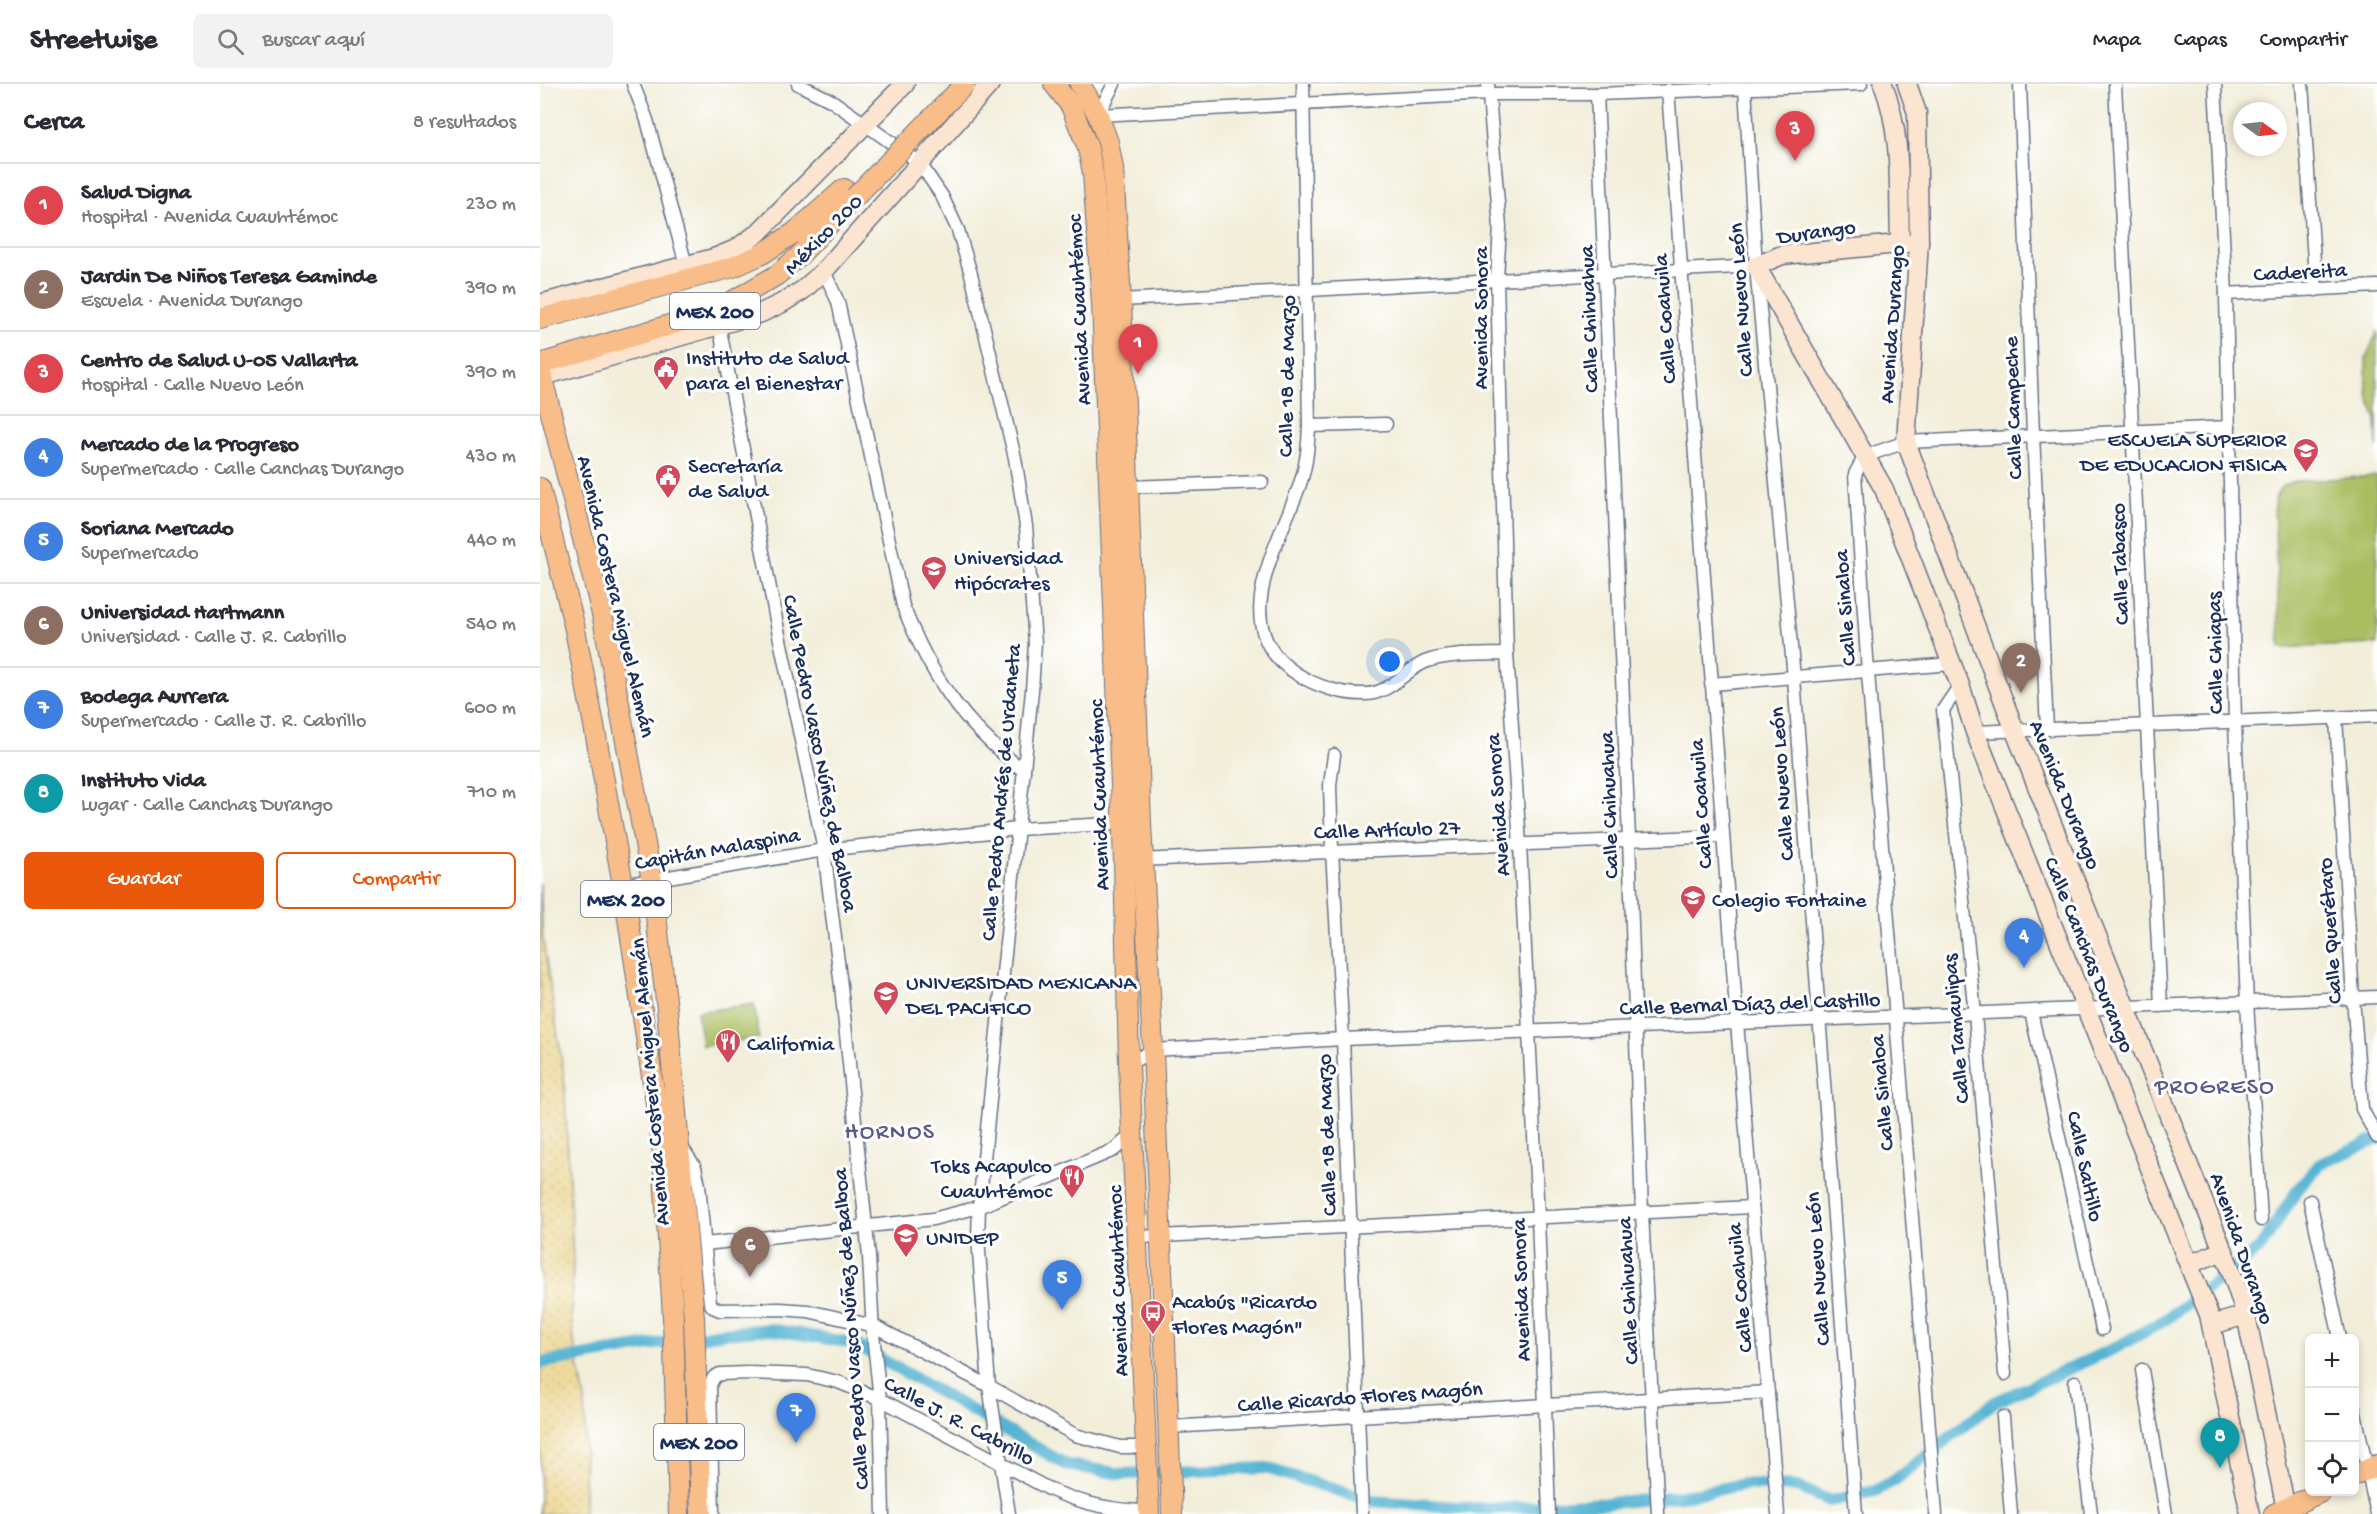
<!DOCTYPE html>
<html lang="es">
<head>
<meta charset="utf-8">
<style>
  :root { --surface:#fff; --page:#f2f2f3; --text:#2b2b33; --muted:#7c7c81; --line:#e1e1e2; --accent:#ea580c }
  body { margin:0; font-family:"Gochi Hand",sans-serif; background:var(--page); color:var(--text) }
  .controls { position:absolute; right:18px; bottom:18px; display:grid; overflow:hidden; border-radius:9px; box-shadow:0 3px 9px #0003 }
  .controls button { width:54px; height:54px; display:grid; place-items:center; padding:0; border:0; border-bottom:2px solid var(--line); background:var(--surface); color:var(--text); font:30px sans-serif }
  .compass { position:absolute; left:1693px; top:18px; width:54px; height:54px; border-radius:50%; background:var(--surface); box-shadow:0 3px 9px #0003; rotate:105deg }
  .you { position:absolute; left:850px; top:578px; width:21px; height:21px; margin:-15px; border:4px solid #fff; border-radius:50%; background:#1a73e8; box-shadow:0 0 0 9px #1a73e833 }
  .badge { display:grid; place-items:center; width:39px; height:39px; border-radius:50%; background:var(--accent); color:#fff; font-size:20px; font-weight:700 }
  .pin { position:absolute; translate:-50% -50px; filter:drop-shadow(0 2px 3px #0008) }
  .pin::after { content:''; position:absolute; top:32px; width:21px; height:18px; background:inherit; clip-path:polygon(0 0,100% 0,50% 100%) }
  .list { margin:0; padding:0; list-style:none }
  h2 { display:flex; justify-content:space-between; align-items:center; height:78px; margin:0; padding:0 24px; font-size:26px }
  h2 small { font-size:20px; font-weight:400; color:var(--muted) }
  .list li { display:grid; grid-template-columns:39px 1fr auto; gap:18px; align-items:center; box-sizing:border-box; height:84px; padding:0 24px; border-top:2px solid var(--line) }
  .list b { display:block; font-size:22px; white-space:nowrap }
  .list p { margin:0; font-size:20px; white-space:nowrap; color:var(--muted) }
  .list em { font-size:20px; font-style:normal; color:var(--muted) }
  .actions { display:flex; gap:12px; padding:18px 24px }
  .actions a { flex:1; padding:14px 0; border:2px solid var(--accent); border-radius:9px; text-align:center; font-size:21px; color:var(--accent) }
  .actions .main { background:var(--accent); color:#fff }
  .icon { flex:none; width:33px; height:33px; fill:none; stroke:currentColor; stroke-width:2; stroke-linecap:round; stroke-linejoin:round }
  .map { position:relative; flex:none; width:1837px; height:1430px; overflow:hidden }
  header { display:flex; align-items:center; gap:36px; box-sizing:border-box; height:84px; padding:0 30px; background:var(--surface); border-bottom:2px solid var(--line) }
  header strong { font-size:28px }
  nav { display:flex; gap:33px; margin-inline-start:auto; font-size:21px }
  .search { width:420px; height:54px; background:var(--page); display:flex; align-items:center; gap:15px; box-sizing:border-box; padding:0 21px; border-radius:9px; color:var(--muted); font-size:22px }
  main { display:flex }
  aside { flex:1; background:var(--surface) }
  .map>svg:first-child { display:block }
  .sand { fill:url(#sand-dots); stroke:#84847e; stroke-width:1.5 }
  .garden { fill:#aabd60; stroke:#62765f; stroke-width:1.5 }
  .lines { fill:none; stroke-linecap:round; stroke-linejoin:round }
  .canal { stroke:#55b3d3; stroke-width:12 }
  .street-casing { stroke:#667289; stroke-width:15 }
  .secondary-casing { stroke:#667289; stroke-width:21 }
  .primary-casing { stroke:#667289; stroke-width:22 }
  .street { stroke:#fff; stroke-width:12 }
  .secondary { stroke:#fce5d0; stroke-width:18 }
  .primary { stroke:#f8bd89; stroke-width:20 }
  .primary-bridge-casing { stroke:#667289; stroke-width:22; stroke-linecap:butt }
  .primary-bridge { stroke:#f8bd89; stroke-width:20 }
  .labels { text-anchor:middle; stroke-width:6; stroke-linejoin:round; paint-order:stroke }
  .shield { fill:#fff; stroke:#5f6d8e; stroke-width:1.5 }
  .shield-label { font-size:21px; font-weight:bold; fill:#1b2f5e }
  .street-label { font-size:22px; fill:#1b2f5e; stroke:#fff }
  .poi-label { font-size:22px; fill:#1b2f5e; stroke:#fff; text-anchor:start }
  .neighbourhood-label { font-size:24px; letter-spacing:1.5px; fill:#5c5a8d; stroke:#fff }
</style>
</head>
<body>
<header>
<strong>Streetwise</strong>
<div class="search"><svg class="icon" aria-label="search" viewBox="0 0 24 24"><circle cx="10" cy="10" r="6"/><path d="M15 15l6 6"/></svg>Buscar aquí</div>
<nav><a>Mapa</a><a>Capas</a><a>Compartir</a></nav>
</header>
<main>
<aside>
<h2>Cerca<small>8 resultados</small></h2>
<ul class="list">
<li><span class="badge" style="background:#e0444e">1</span><div><b>Salud Digna</b><p>Hospital · Avenida Cuauhtémoc</p></div><em>230 m</em></li>
<li><span class="badge" style="background:#8d6e63">2</span><div><b>Jardin De Niños Teresa Gaminde</b><p>Escuela · Avenida Durango</p></div><em>390 m</em></li>
<li><span class="badge" style="background:#e0444e">3</span><div><b>Centro de Salud U-05 Vallarta</b><p>Hospital · Calle Nuevo León</p></div><em>390 m</em></li>
<li><span class="badge" style="background:#3f7fe0">4</span><div><b>Mercado de la Progreso</b><p>Supermercado · Calle Canchas Durango</p></div><em>430 m</em></li>
<li><span class="badge" style="background:#3f7fe0">5</span><div><b>Soriana Mercado</b><p>Supermercado</p></div><em>440 m</em></li>
<li><span class="badge" style="background:#8d6e63">6</span><div><b>Universidad Hartmann</b><p>Universidad · Calle J. R. Cabrillo</p></div><em>540 m</em></li>
<li><span class="badge" style="background:#3f7fe0">7</span><div><b>Bodega Aurrera</b><p>Supermercado · Calle J. R. Cabrillo</p></div><em>600 m</em></li>
<li><span class="badge" style="background:#0f9aa8">8</span><div><b>Instituto Vida</b><p>Lugar · Calle Canchas Durango</p></div><em>710 m</em></li>
</ul>
<div class="actions"><a class="main">Guardar</a><a>Compartir</a></div>
</aside>
<div class="map">
<svg width="1837" height="1430" viewBox="0 0 1837 1430">
  <defs>
    <pattern id="sand-dots" width="8" height="8" patternUnits="userSpaceOnUse" patternTransform="scale(1.5)"><rect width="8" height="8" fill="#eeda9e"/><path d="M2 2h.1M6 6h.1" fill="none" stroke="#ccbb8a" stroke-width="1.8" stroke-linecap="round"/></pattern>
  </defs>
  <rect width="100%" height="100%" fill="#fff"/>
  <filter id="ink" filterUnits="userSpaceOnUse"><feTurbulence type="fractalNoise" baseFrequency=".0167" numOctaves="2"/><feDisplacementMap in="SourceGraphic" scale="12" xChannelSelector="R" yChannelSelector="G"/><feConvolveMatrix kernelMatrix="1 2 1 2 8 2 1 2 1" color-interpolation-filters="sRGB"/></filter>
  <filter id="wash" filterUnits="userSpaceOnUse"><feTurbulence type="fractalNoise" baseFrequency=".008" numOctaves="4" result="noise"/><feDisplacementMap in="SourceGraphic" scale="24" xChannelSelector="R" yChannelSelector="G"/><feGaussianBlur stdDeviation="1.35" result="paint"/><feColorMatrix in="noise" values="0 0 0 0 0 0 0 0 0 0 0 0 0 0 0 0 0 1.4 0 .05"/><feComposite in="paint" operator="in"/></filter>
  <g filter="url(#wash)">
    <rect width="100%" height="100%" fill="#f2eeda"/>
    <!-- sand -->
    <polygon class="sand" points="0,799 3,856 24,992 33,1178 31,1232 35,1266 45,1315 44,1430 0,1430"/>
    <!-- garden -->
    <g class="garden">
      <polygon points="1837,247 1837,364 1836,336 1828,311 1826,294 1826,275"/>
      <path d="M1837 392V560L1740 564 1734 420C1737 405 1741 400 1756 397Z"/>
      <polygon points="214,920 219,954 162,962 157,928"/>
    </g>
    <g class="lines">
      <!-- canal -->
      <polyline class="canal" points="0,1279 183,1249 229,1245 313,1259 527,1381 581,1390 726,1384 832,1417 947,1425 1068,1419 1149,1411 1205,1400 1258,1403 1290,1417 1335,1407 1355,1396 1453,1319 1577,1263 1625,1236 1720,1164 1758,1105 1780,1080 1837,1055"/>
    </g>
  </g>
  <g filter="url(#ink)">
    <g class="lines">
      <defs>
        <g id="street">
          <polyline points="93,0 107,36 146,181"/>
          <polyline points="258,0 292,17 379,78 402,112 418,146 431,190 475,374 486,442 495,559 492,607 439,1123 438,1154 449,1302 469,1430"/>
          <path d="M763 0 769 342C768 362 767 380 760 400 740 459 683 544 757 590 776 602 802 611 826 610 851 609 864 587 885 578 906 569 943 571 967 570"/>
          <polyline points="948,0 960,143 957,195 967,570 980,760 998,1134 1009,1430"/>
          <polyline points="1480,0 1493,350 1507,645"/>
          <polyline points="1575,0 1621,922"/>
          <polyline points="1675,0 1686,210 1695,639 1707,919 1721,1136"/>
          <polyline points="1762,0 1776,206"/>
          <polyline points="1205,4 1216,182 1254,594 1316,1430"/>
          <polyline points="1128,6 1197,939 1238,1430"/>
          <polyline points="1057,10 1089,754 1102,1129 1118,1430"/>
          <polyline points="558,30 574,0"/>
          <polyline points="558,31 948,10 1057,10 1321,0"/>
          <path d="M284 187 298 218 363 522C391 593 423 640 484 687"/>
          <polyline points="1686,210 1837,202"/>
          <polyline points="581,216 1216,182"/>
          <polyline points="179,241 239,551 284,766 301,902 329,1172 333,1250 340,1315 343,1430"/>
          <polyline points="769,342 846,340"/>
          <polyline points="589,403 722,398"/>
          <polyline points="1171,600 1411,580"/>
          <polyline points="1420,601 1403,626 1435,930 1465,1290"/>
          <polyline points="1796,634 1813,914 1822,1025 1837,1053"/>
          <polyline points="1435,648 1837,632"/>
          <polyline points="794,671 790,701 792,767 803,955 822,1430"/>
          <polyline points="597,776 1183,752"/>
          <polyline points="83,801 284,766 477,745 588,739"/>
          <polyline points="1491,928 1562,1245"/>
          <polyline points="589,980 613,966 803,955 1837,913"/>
          <polyline points="141,1062 155,1083 159,1101 170,1219 173,1223 180,1226 240,1225 268,1227 334,1242 449,1302 535,1351 580,1363 606,1363"/>
          <polyline points="1770,1117 1800,1254"/>
          <polyline points="599,1153 1212,1123"/>
          <polyline points="165,1160 393,1135 439,1123 574,1066 594,1049"/>
          <polyline points="1602,1286 1626,1430"/>
          <polyline points="1535,1298 1551,1430"/>
          <polyline points="1814,1325 1837,1430"/>
          <polyline points="1463,1333 1471,1430"/>
          <polyline points="629,1343 1228,1308"/>
          <path d="M173 1430 170 1301 174 1293 180 1290 208 1289 267 1291 298 1298 340 1315 509 1405C542 1420 573 1427 609 1427"/>
          <polyline points="1396,1430 1328,589 1315,390 1325,372 1366,358 1689,343"/>
        </g>
        <g id="secondary">
          <path d="M1343 0C1363 51 1358 107 1360 160"/>
          <polyline points="1367,0 1377,29 1379,158 1366,358 1475,647 1690,1184 1706,1231 1747,1430"/>
          <polyline points="1379,158 1242,171 1216,182 1344,405 1420,601 1435,648 1669,1231 1710,1430"/>
          <polyline points="0,220 174,174 196,165 218,149 365,0"/>
          <polyline points="0,293 221,229 242,219 263,206 284,187 450,0"/>
          <polyline points="1649,1180 1684,1167"/>
          <polyline points="1672,1241 1706,1231"/>
        </g>
        <g id="primary">
          <polyline points="514,0 531,22 548,64 553,89 562,219 584,777 589,980 609,1430"/>
          <polyline points="540,0 558,31 568,58 573,84 581,216 601,739 613,966 632,1430"/>
          <polyline points="0,235 193,183 222,170 254,149 304,105"/>
          <polyline points="0,280 176,227 237,191 259,172 315,113"/>
          <polyline points="0,286 63,534 112,797 127,925 154,1234 161,1430"/>
          <polyline points="0,404 34,541 53,636 83,801 122,1059 133,1233 139,1430"/>
          <polyline points="1814,1392 1837,1381"/>
          <polyline points="1734,1430 1781,1408"/>
        </g>
      </defs>
      <!-- street casing -->
      <use href="#street" class="street-casing"/>
      <!-- secondary casing -->
      <use href="#secondary" class="secondary-casing"/>
      <!-- primary casing -->
      <use href="#primary" class="primary-casing"/>
      <!-- street -->
      <use href="#street" class="street"/>
      <!-- secondary -->
      <use href="#secondary" class="secondary"/>
      <!-- primary -->
      <use href="#primary" class="primary"/>
      <defs>
        <polyline id="primary-bridge" points="315,113 425,0"/>
      </defs>
      <!-- primary-bridge casing -->
      <use href="#primary-bridge" class="primary-bridge-casing"/>
      <!-- primary-bridge -->
      <use href="#primary-bridge" class="primary-bridge"/>
    </g>
  </g>
  <!-- icons -->
  <defs>
    <symbol id="civic-pin" viewBox="-11 -11 22 30"><path d="M0 17L-7.5 6A9.5 9.5 0 1 1 7.5 6Z" fill="#d1495b" stroke="#fff"/><path d="M-.6-6.5H3V-4.5H.6V-3L4-1V1h2V6H-6V1h2V-1L-.6-3ZM-1.2 2.5V6h2.4V2.5Z" fill="#fff"/></symbol>
    <symbol id="school-pin" viewBox="-11 -11 22 30"><path d="M0 17L-7.5 6A9.5 9.5 0 1 1 7.5 6Z" fill="#d1495b" stroke="#fff"/><path d="M0-5L7-2L0 1L-7-2ZM-4 1L0 2.5L4 1V4Q0 6-4 4Z" fill="#fff"/></symbol>
    <symbol id="university-pin" viewBox="-11 -11 22 30"><path d="M0 17L-7.5 6A9.5 9.5 0 1 1 7.5 6Z" fill="#d1495b" stroke="#fff"/><path d="M0-5L7-2L0 1L-7-2ZM-4 1L0 2.5L4 1V4Q0 6-4 4Z" fill="#fff"/></symbol>
    <symbol id="restaurant-pin" viewBox="-11 -11 22 30"><path d="M0 17L-7.5 6A9.5 9.5 0 1 1 7.5 6Z" fill="#d1495b" stroke="#fff"/><path d="M-5-6h1v4h1v-4h1v4h1v-4h1v5L-1.5 .5V6h-2V.5L-5-1ZM5-6V6H3V1.5H1.5Q1.5-4 5-6Z" fill="#fff"/></symbol>
    <symbol id="bus-pin" viewBox="-11 -11 22 30"><path d="M0 17L-7.5 6A9.5 9.5 0 1 1 7.5 6Z" fill="#d1495b" stroke="#fff"/><path d="M-5-6H5V4H4V6H2V4H-2V6H-4V4H-5ZM-3.5-4V0h7V-4ZM-3.5 1.2v1.5H-2V1.2ZM2 1.2v1.5H3.5V1.2Z" fill="#fff"/></symbol>
  </defs>
  <g fill-rule="evenodd">
    <use href="#civic-pin" x="111" y="270" width="30" height="40"/>
    <use href="#school-pin" x="1751" y="352" width="30" height="40"/>
    <use href="#civic-pin" x="113" y="378" width="30" height="40"/>
    <use href="#university-pin" x="379" y="470" width="30" height="40"/>
    <use href="#school-pin" x="1138" y="799" width="30" height="40"/>
    <use href="#university-pin" x="331" y="895" width="30" height="40"/>
    <use href="#restaurant-pin" x="173" y="943" width="30" height="40"/>
    <use href="#restaurant-pin" x="517" y="1078" width="30" height="40"/>
    <use href="#university-pin" x="351" y="1137" width="30" height="40"/>
    <use href="#bus-pin" x="598" y="1214" width="30" height="40"/>
  </g>
  <g class="labels">
    <!-- shield labels -->
    <g class="shield">
      <rect x="130" y="209" width="90" height="36" rx="4.5"/>
      <rect x="41" y="797" width="90" height="36" rx="4.5"/>
      <rect x="114" y="1340" width="90" height="36" rx="4.5"/>
    </g>
    <g class="shield-label">
      <text x="175" y="234">MEX 200</text>
      <text x="86" y="822">MEX 200</text>
      <text x="159" y="1365">MEX 200</text>
    </g>
    <!-- street labels -->
    <g class="street-label">
      <text transform="translate(1276 146) rotate(-8)" y="8">Durango</text>
      <text transform="translate(282 149) rotate(-46)" y="8">México 200</text>
      <text transform="translate(1760 186) rotate(-3)" y="8">Cadereita</text>
      <text transform="translate(1199 216) rotate(-94)" y="8">Calle Nuevo León</text>
      <text transform="translate(537 226) rotate(-93)" y="8">Avenida Cuauhtémoc</text>
      <text transform="translate(939 234) rotate(-90)" y="8">Avenida Sonora</text>
      <text transform="translate(1047 235) rotate(-92)" y="8">Calle Chihuahua</text>
      <text transform="translate(1123 235) rotate(-94)" y="8">Calle Coahuila</text>
      <text transform="translate(1350 240) rotate(-86)" y="8">Avenida Durango</text>
      <text transform="translate(745 292) rotate(-89)" y="8">Calle 18 de Marzo</text>
      <text transform="translate(1471 324) rotate(-92)" y="8">Calle Campeche</text>
      <text transform="translate(1578 480) rotate(-92)" y="8">Calle Tabasco</text>
      <text transform="translate(78 512) rotate(77)" y="8">Avenida Costera Miguel Alemán</text>
      <text transform="translate(1303 524) rotate(-94)" y="8">Calle Sinaloa</text>
      <text transform="translate(1673 569) rotate(-91)" y="8">Calle Chiapas</text>
      <text transform="translate(282 669) rotate(79)" y="8">Calle Pedro Vasco Núñez de Balboa</text>
      <text transform="translate(1240 700) rotate(-94)" y="8">Calle Nuevo León</text>
      <text transform="translate(459 708) rotate(-85)" y="8">Calle Pedro Andrés de Urdaneta</text>
      <text transform="translate(1527 710) rotate(68)" y="8">Avenida Durango</text>
      <text transform="translate(557 711) rotate(-92)" y="8">Avenida Cuauhtémoc</text>
      <text transform="translate(1159 720) rotate(-94)" y="8">Calle Coahuila</text>
      <text transform="translate(956 721) rotate(-94)" y="8">Avenida Sonora</text>
      <text transform="translate(1067 721) rotate(-92)" y="8">Calle Chihuahua</text>
      <text transform="translate(847 744) rotate(-2)" y="8">Calle Artículo 27</text>
      <text transform="translate(177 763) rotate(-10)" y="8">Capitán Malaspina</text>
      <text transform="translate(1788 847) rotate(-94)" y="8">Calle Querétaro</text>
      <text transform="translate(1551 870) rotate(68)" y="8">Calle Canchas Durango</text>
      <text transform="translate(1210 918) rotate(-2)" y="8">Calle Bernal Díaz del Castillo</text>
      <text transform="translate(1414 945) rotate(-95)" y="8">Calle Tamaulipas</text>
      <text transform="translate(108 998) rotate(-95)" y="8">Avenida Costera Miguel Alemán</text>
      <text transform="translate(1340 1009) rotate(-95)" y="8">Calle Sinaloa</text>
      <text transform="translate(785 1051) rotate(-92)" y="8">Calle 18 de Marzo</text>
      <text transform="translate(1547 1082) rotate(78)" y="8">Calle Saltillo</text>
      <text transform="translate(1704 1164) rotate(71)" y="8">Avenida Durango</text>
      <text transform="translate(1276 1185) rotate(-94)" y="8">Calle Nuevo León</text>
      <text transform="translate(576 1197) rotate(-92)" y="8">Avenida Cuauhtémoc</text>
      <text transform="translate(1198 1204) rotate(-95)" y="8">Calle Coahuila</text>
      <text transform="translate(979 1206) rotate(-92)" y="8">Avenida Sonora</text>
      <text transform="translate(1086 1207) rotate(-93)" y="8">Calle Chihuahua</text>
      <text transform="translate(309 1245) rotate(-94)" y="8">Calle Pedro Vasco Núñez de Balboa</text>
      <text transform="translate(820 1311) rotate(-4)" y="8">Calle Ricardo Flores Magón</text>
      <text transform="translate(420 1335) rotate(28)" y="8">Calle J. R. Cabrillo</text>
    </g>
    <!-- poi labels -->
    <g class="poi-label">
      <text x="146" y="280">Instituto de Salud<tspan x="146" dy="25">para el Bienestar</tspan></text>
      <text x="1746" y="362" text-anchor="end">ESCUELA SUPERIOR<tspan x="1746" dy="25">DE EDUCACION FISICA</tspan></text>
      <text x="148" y="388">Secretaría<tspan x="148" dy="25">de Salud</tspan></text>
      <text x="414" y="480">Universidad<tspan x="414" dy="25">Hipócrates</tspan></text>
      <text x="1172" y="822">Colegio Fontaine</text>
      <text x="366" y="905">UNIVERSIDAD MEXICANA<tspan x="366" dy="25">DEL PACIFICO</tspan></text>
      <text x="207" y="966">California</text>
      <text x="512" y="1088" text-anchor="end">Toks Acapulco<tspan x="512" dy="25">Cuauhtémoc</tspan></text>
      <text x="386" y="1160">UNIDEP</text>
      <text x="632" y="1224">Acabús "Ricardo<tspan x="632" dy="25">Flores Magón"</tspan></text>
    </g>
    <!-- neighbourhood labels -->
    <g class="neighbourhood-label">
      <text x="1675" y="1009">PROGRESO</text>
      <text x="350" y="1054">HORNOS</text>
    </g>
  </g>
</svg>
<div class="controls">
<button>+</button>
<button>−</button>
<button><svg class="icon" aria-label="locate" viewBox="0 0 24 24"><circle cx="12" cy="12" r="6"/><path d="M12 2v4M12 18v4M2 12h4M18 12h4"/></svg></button>
</div>
<svg class="compass" viewBox="-18 -18 36 36"><path d="M0-13l5 13h-10z" fill="#e53935"/><path d="M0 13l5-13h-10z" fill="#7c7c81"/></svg>
<div class="you"></div>
<div class="pin badge" style="left:598px;top:290px;background:#e0444e">1</div>
<div class="pin badge" style="left:1481px;top:609px;background:#8d6e63">2</div>
<div class="pin badge" style="left:1255px;top:77px;background:#e0444e">3</div>
<div class="pin badge" style="left:1484px;top:884px;background:#3f7fe0">4</div>
<div class="pin badge" style="left:522px;top:1226px;background:#3f7fe0">5</div>
<div class="pin badge" style="left:210px;top:1193px;background:#8d6e63">6</div>
<div class="pin badge" style="left:256px;top:1359px;background:#3f7fe0">7</div>
<div class="pin badge" style="left:1680px;top:1384px;background:#0f9aa8">8</div>
</div>
</main>
</body>
</html>
